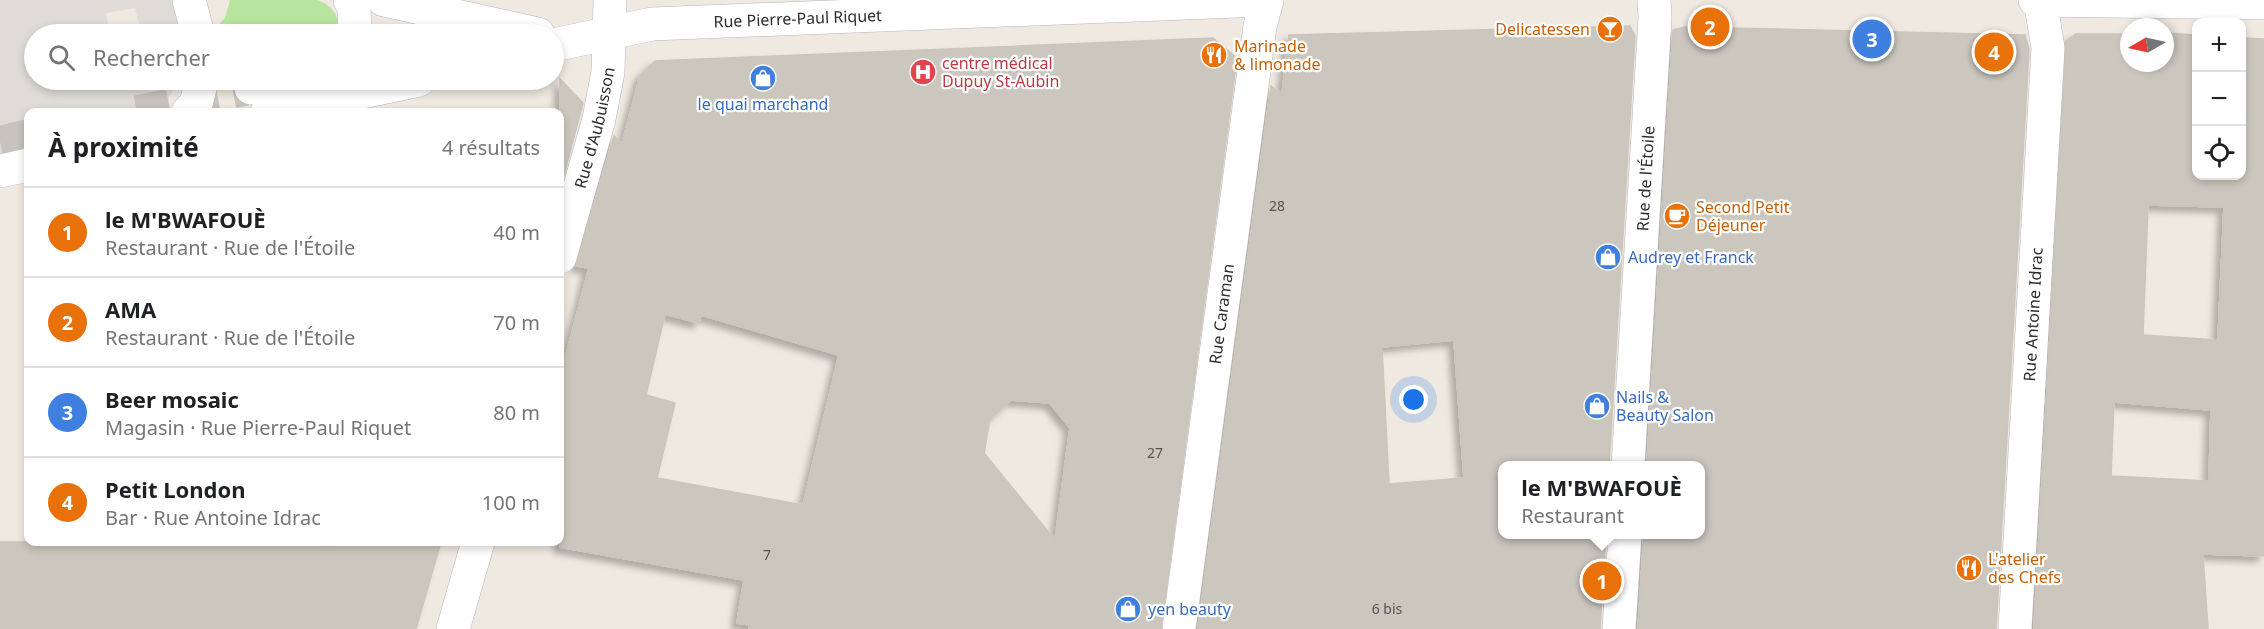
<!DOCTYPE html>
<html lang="fr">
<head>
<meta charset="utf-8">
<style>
  :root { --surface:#fff; --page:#f2f2f2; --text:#202124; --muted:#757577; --line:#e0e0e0; --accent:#4264fb }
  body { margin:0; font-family:"Noto Sans",sans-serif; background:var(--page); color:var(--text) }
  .controls { position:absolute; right:18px; top:18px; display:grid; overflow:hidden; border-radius:12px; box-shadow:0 3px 9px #0003 }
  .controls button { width:54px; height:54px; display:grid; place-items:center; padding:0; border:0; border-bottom:2px solid var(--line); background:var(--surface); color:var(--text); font:30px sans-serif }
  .compass { position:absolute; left:2120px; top:18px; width:54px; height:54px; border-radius:50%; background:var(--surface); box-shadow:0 3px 9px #0003; rotate:261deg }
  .you { position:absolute; left:1414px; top:400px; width:21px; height:21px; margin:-15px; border:4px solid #fff; border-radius:50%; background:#1a73e8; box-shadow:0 0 0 9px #1a73e833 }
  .badge { display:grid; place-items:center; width:39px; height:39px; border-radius:50%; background:var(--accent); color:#fff; font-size:20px; font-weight:700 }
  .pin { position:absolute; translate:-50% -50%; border:3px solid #fff; box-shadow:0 2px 6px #0006 }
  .popup { position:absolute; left:1498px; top:461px; width:207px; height:78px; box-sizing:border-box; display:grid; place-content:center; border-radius:12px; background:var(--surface); filter:drop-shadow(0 2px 4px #0005); font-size:20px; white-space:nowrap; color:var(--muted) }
  .popup b { font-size:22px; color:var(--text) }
  .popup::after { content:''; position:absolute; left:50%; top:100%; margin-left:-12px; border:12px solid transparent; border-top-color:var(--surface) }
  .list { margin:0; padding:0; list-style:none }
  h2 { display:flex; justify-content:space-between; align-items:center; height:78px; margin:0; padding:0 24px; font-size:26px }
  h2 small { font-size:20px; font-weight:400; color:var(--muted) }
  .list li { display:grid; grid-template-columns:39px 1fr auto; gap:18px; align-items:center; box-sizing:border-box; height:90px; padding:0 24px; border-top:2px solid var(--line) }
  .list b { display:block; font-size:22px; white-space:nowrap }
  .list p { margin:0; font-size:20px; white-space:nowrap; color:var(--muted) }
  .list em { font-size:20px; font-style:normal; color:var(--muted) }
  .icon { flex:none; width:33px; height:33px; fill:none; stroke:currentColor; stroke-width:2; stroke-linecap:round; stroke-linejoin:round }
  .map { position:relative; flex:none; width:2264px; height:629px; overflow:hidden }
  .search { position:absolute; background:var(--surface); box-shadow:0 3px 9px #0003; left:24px; top:24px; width:540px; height:66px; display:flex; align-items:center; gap:15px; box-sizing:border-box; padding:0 21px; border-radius:33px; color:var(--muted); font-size:22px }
  .panel { position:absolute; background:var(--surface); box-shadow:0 3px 9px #0003; left:24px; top:108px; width:540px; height:438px; border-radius:12px }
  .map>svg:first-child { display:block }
  .green { fill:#b6e59e }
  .plaza { fill:#dfdcd8 }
  .building { fill:#cbc7bf; stroke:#cbc5ba; stroke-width:1.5; fill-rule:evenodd; filter:url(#shadow) }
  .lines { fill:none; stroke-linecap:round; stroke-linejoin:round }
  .minor-tunnel { stroke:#c8c4bd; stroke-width:33; stroke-dasharray:33 16; stroke-linecap:butt }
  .minor-casing { stroke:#b4b7c1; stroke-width:34 }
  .path { stroke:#c9c9c9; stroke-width:4; stroke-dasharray:4.5 3; stroke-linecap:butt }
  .minor { stroke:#fff; stroke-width:33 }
  .labels { text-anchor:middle; stroke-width:4.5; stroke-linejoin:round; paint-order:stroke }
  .number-label { font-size:14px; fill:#555452 }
  .street-label { font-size:16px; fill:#2e2e2e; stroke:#fff }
  .food-label { font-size:16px; fill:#c56008; stroke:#fff; text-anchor:start }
  .health-label { font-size:16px; fill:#be3a42; stroke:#fff; text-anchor:start }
  .shop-label { font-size:16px; fill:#366cbe; stroke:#fff; text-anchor:start }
</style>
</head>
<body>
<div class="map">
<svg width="2264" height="629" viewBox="0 0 2264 629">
  <defs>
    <filter id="shadow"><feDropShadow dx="-5.5" dy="5.5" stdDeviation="3" flood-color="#0004"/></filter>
  </defs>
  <rect width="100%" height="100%" fill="#efe9e1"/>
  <!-- green -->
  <path class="green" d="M230 0H317C333 5 341 18 338 34H216L215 29 225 18Z"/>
  <!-- plaza -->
  <polygon class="plaza" points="0,0 173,0 181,34 141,34 135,8 106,13 110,34 34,34 34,80 178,80 171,94 158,112 28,112 28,140 13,144 10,158 0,160"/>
  <!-- building -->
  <g class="building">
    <path d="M1630 26 1635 36 1609 465H1503V534H1606L1600 629H1198L1271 86 1282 95 1289 35ZM1454 340 1464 478 1389 484 1382 347Z"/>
    <polygon points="1685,27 2025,35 2029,49 1996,629 1638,629 1644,534 1701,534 1701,465 1647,465 1673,30"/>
    <path d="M2165 33 2196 35V176H2241V38L2264 39V556L2203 554 2208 629H2034L2066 41 2076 34H2129V63H2165ZM2148 205 2224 207 2218 340 2143 335ZM2114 402 2211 410 2209 481 2111 476Z"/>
    <path d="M1213 38 1237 58 1161 629H749L750 625 737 623 744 580 560 547V378L589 268 576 266 614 136 622 144 640 76 655 61ZM665 314 699 323 701 315 839 355 803 505 657 478 675 403 646 395ZM1011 400 1050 403 1070 428 1055 540 984 453 990 419Z"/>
    <polygon points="560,79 583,103 560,190"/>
    <polygon points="0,542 217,542 333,546 334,542 441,542 416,629 0,629"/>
  </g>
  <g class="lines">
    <!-- minor-tunnel -->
    <g class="minor-tunnel">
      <polyline points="137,112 251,88"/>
      <polyline points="0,142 28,136"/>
    </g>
    <defs>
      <g id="minor">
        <polyline points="189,0 198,34"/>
        <polyline points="350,0 354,8 355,34"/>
        <polyline points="384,0 538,34"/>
        <polyline points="2035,0 2264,3"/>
        <path id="s1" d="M554 45 652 24 1261 0"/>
        <polyline points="251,88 289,80"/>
        <polyline points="188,112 196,104 202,80"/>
        <polyline points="267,112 419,80"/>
        <polyline points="0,171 28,165"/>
        <path id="s2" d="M560 257 599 119 608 72 610 0"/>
        <path id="s3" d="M1628 466 1655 18 1654 0"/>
        <polyline points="453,629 478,542"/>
        <path id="s4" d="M1179 629 1260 26 1267 0"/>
        <polyline points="1619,629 1625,534"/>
        <path id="s5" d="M2015 629 2048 48 2040 0"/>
      </g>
    </defs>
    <!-- minor casing -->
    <use href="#minor" class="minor-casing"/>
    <!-- path -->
    <polyline class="path" points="125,27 127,34"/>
    <!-- minor -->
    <use href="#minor" class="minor"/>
  </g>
  <!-- icons -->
  <defs>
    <symbol id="bar-disc" viewBox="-11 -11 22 22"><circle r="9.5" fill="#e8710a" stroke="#fff"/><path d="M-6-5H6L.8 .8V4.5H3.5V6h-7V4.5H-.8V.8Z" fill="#fff"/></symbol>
    <symbol id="restaurant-disc" viewBox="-11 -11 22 22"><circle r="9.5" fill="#e8710a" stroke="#fff"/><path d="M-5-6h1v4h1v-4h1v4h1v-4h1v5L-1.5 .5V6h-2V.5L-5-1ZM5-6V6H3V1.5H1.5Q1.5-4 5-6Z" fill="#fff"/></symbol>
    <symbol id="hospital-disc" viewBox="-11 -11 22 22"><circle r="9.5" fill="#e0444e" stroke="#fff"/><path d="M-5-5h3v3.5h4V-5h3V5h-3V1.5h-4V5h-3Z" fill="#fff"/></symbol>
    <symbol id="shop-disc" viewBox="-11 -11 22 22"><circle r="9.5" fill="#3f7fe0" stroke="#fff"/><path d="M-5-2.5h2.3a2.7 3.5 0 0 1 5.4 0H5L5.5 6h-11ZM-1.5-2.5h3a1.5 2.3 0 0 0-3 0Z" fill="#fff"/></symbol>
    <symbol id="cafe-disc" viewBox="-11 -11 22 22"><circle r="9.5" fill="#e8710a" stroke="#fff"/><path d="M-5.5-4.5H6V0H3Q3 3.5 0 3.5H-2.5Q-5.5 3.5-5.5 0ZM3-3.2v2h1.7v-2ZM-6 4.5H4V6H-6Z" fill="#fff"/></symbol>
  </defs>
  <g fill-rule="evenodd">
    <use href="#bar-disc" x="1595" y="14" width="30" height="30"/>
    <use href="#restaurant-disc" x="1199" y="40" width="30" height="30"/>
    <use href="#hospital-disc" x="908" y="57" width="30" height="30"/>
    <use href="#shop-disc" x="748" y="63" width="30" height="30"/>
    <use href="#cafe-disc" x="1662" y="201" width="30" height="30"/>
    <use href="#shop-disc" x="1593" y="242" width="30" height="30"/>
    <use href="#shop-disc" x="1582" y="391" width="30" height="30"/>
    <use href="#restaurant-disc" x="1954" y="553" width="30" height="30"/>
    <use href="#shop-disc" x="1113" y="594" width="30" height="30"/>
  </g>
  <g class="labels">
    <!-- number labels -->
    <g class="number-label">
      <text x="1277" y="211">28</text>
      <text x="1155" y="458">27</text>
      <text x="767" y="560">7</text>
      <text x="1387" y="614">6 bis</text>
    </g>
    <!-- street labels -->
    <g class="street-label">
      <text dy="6" stroke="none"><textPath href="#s1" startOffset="246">Rue Pierre-Paul Riquet</textPath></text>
      <text dy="6" stroke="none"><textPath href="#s2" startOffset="134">Rue d'Aubuisson</textPath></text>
      <text dy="6" stroke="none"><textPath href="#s3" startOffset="288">Rue de l'Étoile</textPath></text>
      <text dy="6" stroke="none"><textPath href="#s4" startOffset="318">Rue Caraman</textPath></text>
      <text dy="6" stroke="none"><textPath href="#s5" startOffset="315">Rue Antoine Idrac</textPath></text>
    </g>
    <!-- food labels -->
    <g class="food-label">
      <text x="1590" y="35" text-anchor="end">Delicatessen</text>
      <text x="1234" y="52">Marinade<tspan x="1234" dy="18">&amp; limonade</tspan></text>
      <text x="1696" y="213">Second Petit<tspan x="1696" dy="18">Déjeuner</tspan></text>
      <text x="1988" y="565">L'atelier<tspan x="1988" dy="18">des Chefs</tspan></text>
    </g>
    <!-- health labels -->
    <g class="health-label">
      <text x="942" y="69">centre médical<tspan x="942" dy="18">Dupuy St-Aubin</tspan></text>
    </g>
    <!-- shop labels -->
    <g class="shop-label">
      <text x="763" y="110" text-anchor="middle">le quai marchand</text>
      <text x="1628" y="263">Audrey et Franck</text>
      <text x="1616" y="403">Nails &amp;<tspan x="1616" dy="18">Beauty Salon</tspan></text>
      <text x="1148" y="615">yen beauty</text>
    </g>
  </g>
</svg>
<div class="controls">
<button>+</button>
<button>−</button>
<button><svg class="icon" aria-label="locate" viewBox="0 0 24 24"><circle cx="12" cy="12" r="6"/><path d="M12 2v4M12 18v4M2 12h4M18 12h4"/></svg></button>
</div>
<svg class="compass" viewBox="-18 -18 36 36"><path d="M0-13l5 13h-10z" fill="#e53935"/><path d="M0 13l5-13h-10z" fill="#757577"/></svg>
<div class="you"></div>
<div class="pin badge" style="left:1602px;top:581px;background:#e8710a">1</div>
<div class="popup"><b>le M'BWAFOUÈ</b>Restaurant</div>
<div class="pin badge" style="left:1710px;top:27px;background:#e8710a">2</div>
<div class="pin badge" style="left:1872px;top:39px;background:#3f7fe0">3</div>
<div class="pin badge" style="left:1994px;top:52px;background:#e8710a">4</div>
<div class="search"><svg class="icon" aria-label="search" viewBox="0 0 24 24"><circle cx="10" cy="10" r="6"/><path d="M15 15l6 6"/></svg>Rechercher</div>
<section class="panel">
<h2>À proximité<small>4 résultats</small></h2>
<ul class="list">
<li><span class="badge" style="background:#e8710a">1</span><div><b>le M'BWAFOUÈ</b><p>Restaurant · Rue de l'Étoile</p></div><em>40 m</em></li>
<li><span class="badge" style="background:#e8710a">2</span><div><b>AMA</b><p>Restaurant · Rue de l'Étoile</p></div><em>70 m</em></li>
<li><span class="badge" style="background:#3f7fe0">3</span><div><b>Beer mosaic</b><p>Magasin · Rue Pierre-Paul Riquet</p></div><em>80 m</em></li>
<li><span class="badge" style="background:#e8710a">4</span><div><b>Petit London</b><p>Bar · Rue Antoine Idrac</p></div><em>100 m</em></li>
</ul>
</section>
</div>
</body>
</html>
